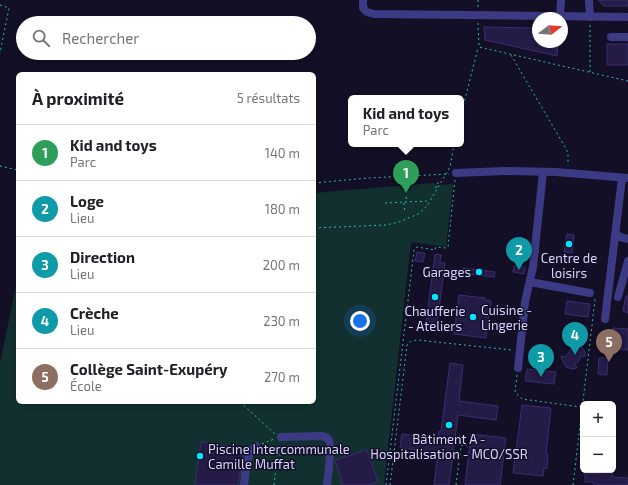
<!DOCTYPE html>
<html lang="fr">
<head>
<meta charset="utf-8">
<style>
  :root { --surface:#fff; --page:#f6f6f6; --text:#202124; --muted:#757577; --line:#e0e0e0; --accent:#127987 }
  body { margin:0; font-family:"Exo 2",sans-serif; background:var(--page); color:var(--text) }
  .controls { position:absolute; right:12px; bottom:12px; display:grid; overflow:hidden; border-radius:6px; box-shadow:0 2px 6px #0003 }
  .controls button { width:36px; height:36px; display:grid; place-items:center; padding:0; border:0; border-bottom:1px solid var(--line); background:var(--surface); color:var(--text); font:20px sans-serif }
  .compass { position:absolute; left:532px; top:12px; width:36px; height:36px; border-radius:50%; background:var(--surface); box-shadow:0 2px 6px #0003; rotate:73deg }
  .you { position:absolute; left:360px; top:321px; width:14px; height:14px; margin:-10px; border:3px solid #fff; border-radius:50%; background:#1a73e8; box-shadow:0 0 0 6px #1a73e833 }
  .badge { display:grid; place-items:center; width:26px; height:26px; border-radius:50%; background:var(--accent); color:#fff; font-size:13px; font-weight:700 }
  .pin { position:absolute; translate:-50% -33px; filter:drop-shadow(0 1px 2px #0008) }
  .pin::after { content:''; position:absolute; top:21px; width:14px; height:12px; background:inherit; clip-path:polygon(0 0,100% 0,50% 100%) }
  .popup { position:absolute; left:348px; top:95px; width:116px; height:52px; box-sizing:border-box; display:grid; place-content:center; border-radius:6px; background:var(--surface); filter:drop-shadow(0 1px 3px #0005); font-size:13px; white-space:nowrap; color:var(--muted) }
  .popup b { font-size:15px; color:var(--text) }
  .popup::after { content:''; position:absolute; left:50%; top:100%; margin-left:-8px; border:8px solid transparent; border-top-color:var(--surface) }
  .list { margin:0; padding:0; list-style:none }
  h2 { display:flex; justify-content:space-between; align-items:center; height:52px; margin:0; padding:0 16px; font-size:17px }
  h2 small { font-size:13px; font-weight:400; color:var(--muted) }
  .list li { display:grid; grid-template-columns:26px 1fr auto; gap:12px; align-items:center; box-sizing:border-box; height:56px; padding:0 16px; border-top:1px solid var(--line) }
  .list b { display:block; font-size:15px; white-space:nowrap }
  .list p { margin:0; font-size:13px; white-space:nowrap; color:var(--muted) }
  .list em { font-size:13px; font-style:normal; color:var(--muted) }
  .icon { flex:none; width:22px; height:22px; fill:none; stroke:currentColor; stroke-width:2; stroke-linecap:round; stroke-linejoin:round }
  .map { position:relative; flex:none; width:628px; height:485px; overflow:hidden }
  .search { position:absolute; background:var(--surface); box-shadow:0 2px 6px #0003; left:16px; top:16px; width:300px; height:44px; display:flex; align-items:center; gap:10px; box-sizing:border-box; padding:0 14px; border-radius:22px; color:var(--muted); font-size:15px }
  .panel { position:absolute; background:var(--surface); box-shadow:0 2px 6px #0003; left:16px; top:72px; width:300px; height:332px; border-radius:6px }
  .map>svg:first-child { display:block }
  .green { fill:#12302f }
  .building { fill:#241b47; stroke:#3b2d73 }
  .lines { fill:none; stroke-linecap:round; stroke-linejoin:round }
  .path { stroke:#2fb8b0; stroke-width:1; stroke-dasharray:2 3; stroke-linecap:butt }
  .minor { stroke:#3d3a85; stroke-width:8 }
  .poi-dot { fill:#00e5ff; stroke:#130f26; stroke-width:1.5 }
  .labels { text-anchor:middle; stroke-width:3; stroke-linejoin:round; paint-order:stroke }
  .poi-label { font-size:13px; fill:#d9d4ff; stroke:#130f26 }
</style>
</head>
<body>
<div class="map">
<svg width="628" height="485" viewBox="0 0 628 485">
  <rect width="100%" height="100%" fill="#130f26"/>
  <!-- green -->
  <polygon class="green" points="434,183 439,185 453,184 446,247 411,242 384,485 0,485 0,363 18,276 18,402 314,402 314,193"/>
  <!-- building -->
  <g class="building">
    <polygon points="598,0 627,0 627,6 604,6"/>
    <polygon points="484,27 534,28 535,37 538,37 538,42 558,42 557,56 485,40"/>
    <rect x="607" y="44" width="21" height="21"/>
    <polygon points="567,234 574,235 572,253 564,252"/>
    <polygon points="417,252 425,253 423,262 415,261"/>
    <polygon points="435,254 441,255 440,263 445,263 436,331 425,330"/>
    <polygon points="514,266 525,267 524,274 513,272"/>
    <polygon points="463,268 495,272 494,277 462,273"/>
    <polygon points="459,295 485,298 485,300 491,301 486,338 454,334"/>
    <polygon points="626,296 628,296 628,313 623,311"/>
    <polygon points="567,301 590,304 588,317 565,314"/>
    <polygon points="613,328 628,329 628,350 601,348 602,338 612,338"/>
    <polygon points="572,342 580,345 585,352 585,356 580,357 579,361 575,364 577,368 572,369 566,367 562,359 561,356 565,357 570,351"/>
    <polygon points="599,358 608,358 607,375 598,374"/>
    <polygon points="450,363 463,365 459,401 498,406 496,420 458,415 449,485 434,485 438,452 400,448 402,434 438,439 439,431 441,431"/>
    <polygon points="527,369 556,372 554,384 525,381"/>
    <polygon points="522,405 551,408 546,454 548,454 547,469 544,468 543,476 513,473"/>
    <polygon points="471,434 506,438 500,485 465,485"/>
    <polygon points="201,442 244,449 238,485 195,485"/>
    <polygon points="367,450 378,482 368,485 343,485 335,460"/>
    <polygon points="600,470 613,470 612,477 628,478 628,485 594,485 593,482 585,482 585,473 600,474"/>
  </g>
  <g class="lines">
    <!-- path -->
    <g class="path">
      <polyline points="478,0 478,7"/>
      <polyline points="0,5 9,8 0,53"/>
      <polyline points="478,23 479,47 628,81"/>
      <polyline points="511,55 565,147 568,153 568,165"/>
      <polyline points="590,72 590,23"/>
      <polyline points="461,115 478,48"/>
      <polyline points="0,166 18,170"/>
      <polyline points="314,183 368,178 449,174"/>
      <polyline points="436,188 436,184 440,182"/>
      <polyline points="406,197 407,202"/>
      <polyline points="385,203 429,201"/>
      <polyline points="404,203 405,213"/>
      <polyline points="314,228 386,225 399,222 418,214 427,206 450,167 454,144"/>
      <polyline points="517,375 515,392 522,399 581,407"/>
      <polyline points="240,402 275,434"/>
      <polyline points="262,444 274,439"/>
      <polyline points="461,445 467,446"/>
      <polyline points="274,485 277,457 281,453 291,449"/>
      <polyline points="386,485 414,250 417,247 435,250 436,247 446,248 448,247 455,180"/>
      <polyline points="390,485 407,345 411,341 417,340 512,350"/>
      <polyline points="456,485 462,439"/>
      <polyline points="573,485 595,300 594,298"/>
    </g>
    <!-- minor -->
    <g class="minor">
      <polyline points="363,0 363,8 367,12 374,14 628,17"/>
      <polyline points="589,0 590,17"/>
      <polyline points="560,16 561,0"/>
      <polyline points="611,37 628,37"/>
      <polyline points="456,173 504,171 556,172 628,178"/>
      <polyline points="616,234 620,237 628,239"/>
      <polyline points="523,249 535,250"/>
      <polyline points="530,282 590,293"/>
      <polyline points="618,297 628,261"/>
      <polyline points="605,319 622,178"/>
      <polyline points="518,368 525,302 533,267 543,172"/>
      <path d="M281 437 321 436C324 436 327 437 329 440 332 446 328 476 327 485"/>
      <path d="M244 485C246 473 245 454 256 446"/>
    </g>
  </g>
  <!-- markers -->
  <g class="poi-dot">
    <circle cx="569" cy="244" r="4"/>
    <circle cx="479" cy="272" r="4"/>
    <circle cx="435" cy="297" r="4"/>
    <circle cx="473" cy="317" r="4"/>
    <circle cx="449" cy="425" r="4"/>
    <circle cx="200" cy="456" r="4"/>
  </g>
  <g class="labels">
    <!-- poi labels -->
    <g class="poi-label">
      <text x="569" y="263">Centre de<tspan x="569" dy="15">loisirs</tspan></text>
      <text x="471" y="277" text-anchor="end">Garages</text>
      <text x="481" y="315" text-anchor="start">Cuisine -<tspan x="481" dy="15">Lingerie</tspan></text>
      <text x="435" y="316">Chaufferie<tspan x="435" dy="15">- Ateliers</tspan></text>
      <text x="449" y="444">Bâtiment A -<tspan x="449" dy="15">Hospitalisation - MCO/SSR</tspan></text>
      <text x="208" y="454" text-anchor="start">Piscine Intercommunale<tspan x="208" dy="15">Camille Muffat</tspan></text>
    </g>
  </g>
</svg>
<div class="controls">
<button>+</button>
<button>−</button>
</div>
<svg class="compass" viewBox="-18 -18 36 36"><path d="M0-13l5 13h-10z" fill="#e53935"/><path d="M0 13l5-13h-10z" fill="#757577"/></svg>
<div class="you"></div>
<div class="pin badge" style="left:406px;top:193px;background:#2e9e5b">1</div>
<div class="popup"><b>Kid and toys</b>Parc</div>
<div class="pin badge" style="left:519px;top:270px;background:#0f9aa8">2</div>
<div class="pin badge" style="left:541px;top:377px;background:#0f9aa8">3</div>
<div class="pin badge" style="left:575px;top:355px;background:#0f9aa8">4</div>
<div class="pin badge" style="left:609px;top:362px;background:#8d6e63">5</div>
<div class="search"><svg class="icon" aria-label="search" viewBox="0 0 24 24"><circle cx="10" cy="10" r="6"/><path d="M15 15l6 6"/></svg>Rechercher</div>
<section class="panel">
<h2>À proximité<small>5 résultats</small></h2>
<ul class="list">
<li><span class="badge" style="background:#2e9e5b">1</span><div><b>Kid and toys</b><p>Parc</p></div><em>140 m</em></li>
<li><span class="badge" style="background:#0f9aa8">2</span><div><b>Loge</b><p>Lieu</p></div><em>180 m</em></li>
<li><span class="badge" style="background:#0f9aa8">3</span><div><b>Direction</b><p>Lieu</p></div><em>200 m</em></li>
<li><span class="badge" style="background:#0f9aa8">4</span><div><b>Crèche</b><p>Lieu</p></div><em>230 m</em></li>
<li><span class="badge" style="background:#8d6e63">5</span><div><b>Collège Saint-Exupéry</b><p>École</p></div><em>270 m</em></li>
</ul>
</section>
</div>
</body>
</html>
